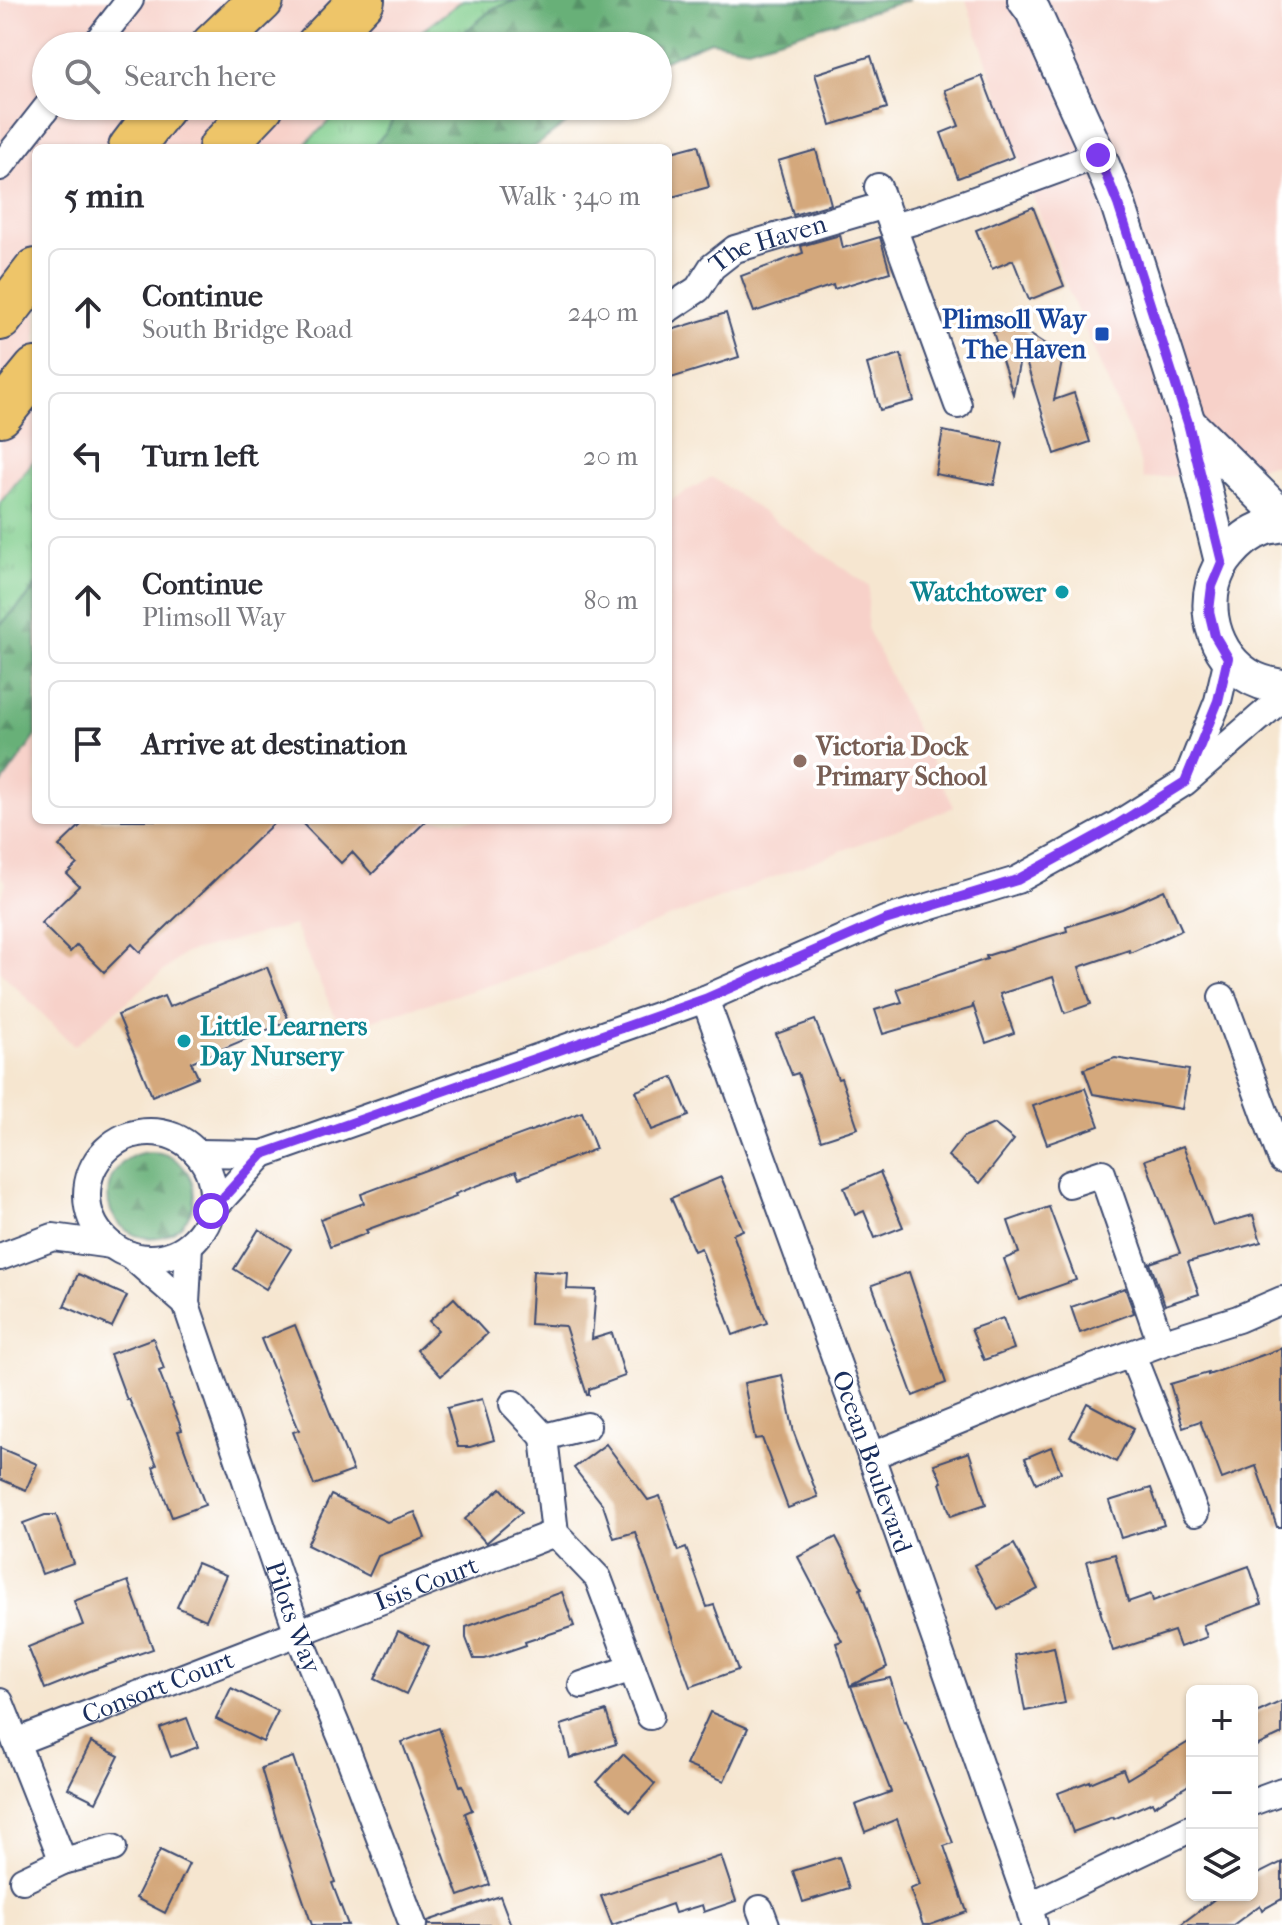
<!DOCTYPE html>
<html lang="en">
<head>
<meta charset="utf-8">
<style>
  :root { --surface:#fff; --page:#f7f7f7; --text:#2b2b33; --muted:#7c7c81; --line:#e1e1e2 }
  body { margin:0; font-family:"IM FELL French Canon",serif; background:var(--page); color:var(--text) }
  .controls { position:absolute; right:24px; bottom:24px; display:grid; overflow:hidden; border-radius:12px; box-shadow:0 2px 6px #0004 }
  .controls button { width:72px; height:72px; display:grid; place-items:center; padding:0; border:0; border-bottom:2px solid var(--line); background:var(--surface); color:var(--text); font:40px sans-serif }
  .stop { position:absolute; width:24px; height:24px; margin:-18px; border:6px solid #7c3aed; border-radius:50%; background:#fff }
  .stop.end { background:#7c3aed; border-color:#fff; box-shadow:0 2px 8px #0008 }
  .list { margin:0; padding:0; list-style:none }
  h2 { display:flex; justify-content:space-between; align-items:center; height:104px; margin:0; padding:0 32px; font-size:34px }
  h2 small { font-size:26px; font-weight:400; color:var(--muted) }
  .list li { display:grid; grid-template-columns:52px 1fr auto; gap:24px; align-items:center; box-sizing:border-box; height:128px; margin:0 16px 16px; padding:0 16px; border:2px solid var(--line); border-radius:12px }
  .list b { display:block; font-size:30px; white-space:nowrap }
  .list p { margin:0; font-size:26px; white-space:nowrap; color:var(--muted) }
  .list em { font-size:26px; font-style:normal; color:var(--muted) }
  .icon { flex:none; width:44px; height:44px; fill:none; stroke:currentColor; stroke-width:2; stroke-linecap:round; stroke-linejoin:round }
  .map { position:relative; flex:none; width:1282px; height:1925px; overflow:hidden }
  .search { position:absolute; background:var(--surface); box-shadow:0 2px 6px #0004; left:32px; top:32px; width:640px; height:88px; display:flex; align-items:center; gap:20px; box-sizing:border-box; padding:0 28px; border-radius:44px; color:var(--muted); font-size:30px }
  .panel { position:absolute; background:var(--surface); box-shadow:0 2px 6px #0004; left:32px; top:144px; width:640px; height:680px; border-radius:12px }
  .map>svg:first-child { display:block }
  .built { fill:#f7d1c9 }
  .grass { fill:url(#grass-tufts); stroke:#4e7e75; stroke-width:2 }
  .forest { fill:url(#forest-firs); stroke:#42706b; stroke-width:2 }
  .building { fill:#d4a87b }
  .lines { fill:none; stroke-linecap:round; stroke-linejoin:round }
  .minor-casing { stroke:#3c4a6f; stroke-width:30 }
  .tertiary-casing { stroke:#3c4a6f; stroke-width:38 }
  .trunk-casing { stroke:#3c4a6f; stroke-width:48 }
  .minor { stroke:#fff; stroke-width:26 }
  .tertiary { stroke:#fff; stroke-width:34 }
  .trunk { stroke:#eec569; stroke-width:44 }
  .route { stroke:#7c3aed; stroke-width:10 }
  .transit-dot { fill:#1a4fb4; stroke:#fff; stroke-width:3 }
  .culture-dot { fill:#0f9aa8; stroke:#fff; stroke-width:3 }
  .education-dot { fill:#8d6e63; stroke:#fff; stroke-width:3 }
  .labels { text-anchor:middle; stroke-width:7; stroke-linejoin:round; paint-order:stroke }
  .street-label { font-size:26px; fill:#1b2f5e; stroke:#fff }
  .transit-label { font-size:26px; font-weight:bold; fill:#164399; stroke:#fff; text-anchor:end }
  .culture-label { font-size:26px; font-weight:bold; fill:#0d838f; stroke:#fff; text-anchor:end }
  .education-label { font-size:26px; font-weight:bold; fill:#785e54; stroke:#fff; text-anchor:start }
</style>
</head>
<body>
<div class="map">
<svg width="1282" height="1925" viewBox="0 0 1282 1925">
  <defs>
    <pattern id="grass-tufts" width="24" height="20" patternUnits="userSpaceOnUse" patternTransform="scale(2)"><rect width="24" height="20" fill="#80cd8c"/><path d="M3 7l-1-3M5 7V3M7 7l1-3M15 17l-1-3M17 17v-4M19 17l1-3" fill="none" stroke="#6eb07b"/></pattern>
    <pattern id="forest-firs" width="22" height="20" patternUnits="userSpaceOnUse" patternTransform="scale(2)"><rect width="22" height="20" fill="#68b078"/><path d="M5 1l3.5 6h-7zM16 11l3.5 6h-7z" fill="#559066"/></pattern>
  </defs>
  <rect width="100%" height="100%" fill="#fff"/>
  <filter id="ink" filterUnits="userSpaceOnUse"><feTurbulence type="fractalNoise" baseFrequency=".0125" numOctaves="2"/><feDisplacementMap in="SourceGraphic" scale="16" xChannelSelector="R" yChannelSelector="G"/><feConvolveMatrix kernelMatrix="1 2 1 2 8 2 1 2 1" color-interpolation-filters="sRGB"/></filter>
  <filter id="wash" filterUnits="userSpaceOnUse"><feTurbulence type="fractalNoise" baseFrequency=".006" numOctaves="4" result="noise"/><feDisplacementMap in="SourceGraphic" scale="32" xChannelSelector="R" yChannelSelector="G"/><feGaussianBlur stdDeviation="1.8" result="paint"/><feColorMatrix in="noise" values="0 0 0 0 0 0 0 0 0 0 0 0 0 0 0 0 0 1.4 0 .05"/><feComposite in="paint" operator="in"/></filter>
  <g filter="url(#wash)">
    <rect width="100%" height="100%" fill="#f6e6d0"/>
    <!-- built -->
    <g class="built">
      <polygon points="0,0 463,0 422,31 407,46 46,46 46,106 345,106 301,148 36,148 36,458 0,503"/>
      <polygon points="966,0 1282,0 1282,464 1144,479 1137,451 1060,271 1023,169"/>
      <polygon points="712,477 869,586 867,628 954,807 517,977 341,1029 294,925 185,953 74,1046 0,971 0,899 6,883 0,875 0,786 36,736 36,820 668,820 668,502"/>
    </g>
    <!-- grass -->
    <g class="grass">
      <polygon points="463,0 517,0 494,8 448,46 407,46 422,31"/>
      <polygon points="345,106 399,106 387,131 372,148 301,148"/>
      <polygon points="36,458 36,584 26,599 0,625 0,503"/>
    </g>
    <!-- forest -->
    <g class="forest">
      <polygon points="517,0 909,0 748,48 710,41 658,63 658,46 448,46 494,8"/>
      <polygon points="399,106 589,106 533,148 372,148 387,131"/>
      <polygon points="36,584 36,736 0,786 0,625 26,599"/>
      <circle cx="151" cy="1195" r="43"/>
    </g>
    <g id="blocks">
      <!-- building -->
      <g class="building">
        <polygon points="871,56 887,108 831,125 815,74"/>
        <polygon points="982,76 1013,157 958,178 941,133 959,126 945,90"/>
        <polygon points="698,145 709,187 668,198 668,153"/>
        <polygon points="816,150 831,204 793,215 778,161"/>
        <polygon points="1033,207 1064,286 1029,300 1013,260 992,269 976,230"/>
        <polygon points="840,235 843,248 880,237 890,272 834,289 833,285 754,312 741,276 803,253 801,246"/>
        <polygon points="726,313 739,357 668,379 668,331"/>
        <polygon points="1027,322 1025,331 1057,352 1062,362 1054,400 1074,393 1090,442 1055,454 1022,349 1013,394 993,332 1014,326 1014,324 1016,325"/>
        <polygon points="901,354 914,401 880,410 867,364"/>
        <polygon points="943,431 1003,443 994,485 935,474"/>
        <polygon points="86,820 277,820 140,952 132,944 104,972 77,945 70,952 41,923 79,886 67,874 77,864 59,846"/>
        <polygon points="299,820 427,820 372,874 352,852 341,863"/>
        <polygon points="1164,890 1182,930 1130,953 1129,950 1079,967 1091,1004 1065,1013 1053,977 1000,994 1014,1033 986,1043 973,1005 972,1008 883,1034 875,1010 902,1002 897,989 987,959 986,956 1067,931 1066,927 1122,909"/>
        <polygon points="267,967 289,1021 191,1062 198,1077 152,1096 118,1015 164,996 169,1007"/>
        <polygon points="815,1020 838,1079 841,1078 858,1128 821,1140 798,1073 792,1075 776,1034"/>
        <polygon points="1115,1058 1189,1070 1182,1109 1093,1094 1084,1069"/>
        <polygon points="673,1077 689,1116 652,1130 636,1091"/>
        <polygon points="1085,1088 1099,1126 1047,1144 1033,1106"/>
        <polygon points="582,1112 596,1149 519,1178 516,1171 455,1194 456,1197 366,1230 368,1233 330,1247 320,1219 364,1203 361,1194"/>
        <polygon points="994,1124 1014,1140 980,1183 948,1156 963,1137"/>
        <polygon points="1183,1146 1213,1226 1253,1215 1261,1242 1188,1262 1199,1294 1165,1305 1150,1263 1180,1253 1145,1160"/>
        <polygon points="880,1172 903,1227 875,1238 864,1211 855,1215 844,1188"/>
        <polygon points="721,1177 743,1230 733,1234 767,1323 733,1335 701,1248 694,1251 671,1198"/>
        <polygon points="1049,1207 1076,1280 1019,1300 1004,1259 1019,1253 1008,1221"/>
        <polygon points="259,1229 291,1249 266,1289 234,1269"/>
        <polygon points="533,1271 568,1273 567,1289 596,1290 592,1339 612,1333 625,1376 589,1389 589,1395 587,1395 565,1326 530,1324"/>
        <polygon points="909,1272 946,1383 913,1396 872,1285"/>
        <polygon points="78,1274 127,1296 112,1327 64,1306"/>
        <polygon points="1125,1288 1134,1313 1080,1333 1071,1307"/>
        <polygon points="454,1298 487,1334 441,1376 417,1350 438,1330 429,1321"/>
        <polygon points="1003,1318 1014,1349 984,1360 971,1329"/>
        <polygon points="295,1325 353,1471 314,1485 293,1432 299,1430 261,1339"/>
        <polygon points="153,1338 164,1369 159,1371 182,1430 178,1431 205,1505 172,1517 153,1467 157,1465 129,1399 127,1400 110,1354"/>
        <polygon points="1282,1348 1282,1527 1277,1527 1256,1466 1222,1479 1200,1421 1183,1427 1170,1384 1208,1373 1208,1375"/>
        <polygon points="782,1375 794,1433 818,1497 788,1508 762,1438 755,1439 744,1383"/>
        <polygon points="482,1399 494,1440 470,1447 458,1447 447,1408"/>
        <polygon points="1087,1403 1134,1428 1116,1462 1070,1437"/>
        <polygon points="606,1444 648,1500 660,1496 678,1551 686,1548 707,1607 714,1605 738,1670 690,1687 635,1532 614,1538 603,1505 574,1468"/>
        <polygon points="1051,1447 1061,1472 1036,1483 1025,1458"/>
        <polygon points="0,1448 37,1464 26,1490 0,1479"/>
        <polygon points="969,1452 986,1504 951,1516 940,1483 942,1482 934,1464"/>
        <polygon points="501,1488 522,1512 486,1543 465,1519"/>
        <polygon points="1151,1488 1164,1525 1121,1538 1109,1501"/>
        <polygon points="331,1495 387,1522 415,1512 425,1538 378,1556 369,1576 307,1545"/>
        <polygon points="45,1515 56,1515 73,1563 42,1574 23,1523"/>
        <polygon points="836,1537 862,1588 860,1589 887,1667 850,1686 836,1643 842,1641 798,1557"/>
        <polygon points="1014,1544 1038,1589 998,1610 974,1565"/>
        <polygon points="1115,1554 1128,1602 1151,1594 1153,1601 1249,1566 1262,1604 1203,1625 1207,1637 1180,1647 1174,1631 1113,1651 1100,1611 1101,1611 1087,1561"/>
        <polygon points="197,1563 226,1575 206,1620 177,1607"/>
        <polygon points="128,1581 153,1649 90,1671 45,1689 28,1647 83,1625 74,1601"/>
        <polygon points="562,1592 574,1626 525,1642 526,1645 485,1659 474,1659 466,1638 466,1627"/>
        <polygon points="398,1631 429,1646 406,1694 375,1679"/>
        <polygon points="1054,1647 1065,1703 1025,1711 1015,1655"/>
        <polygon points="890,1678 904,1722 906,1721 953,1843 944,1846 967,1912 930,1925 923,1925 910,1889 920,1885 897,1819 865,1832 855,1805 891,1792 851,1686"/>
        <polygon points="231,1688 278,1711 263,1742 216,1719"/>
        <polygon points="1282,1701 1282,1734 1252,1748 1252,1715"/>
        <polygon points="606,1711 616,1744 570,1758 561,1725"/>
        <polygon points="710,1712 748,1728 724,1781 686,1765"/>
        <polygon points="187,1718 198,1747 171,1757 160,1728"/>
        <polygon points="439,1728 460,1786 462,1785 472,1810 465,1813 490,1885 459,1896 402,1742"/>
        <polygon points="1192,1740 1192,1783 1154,1806 1152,1802 1114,1819 1113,1817 1073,1832 1058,1793 1090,1781 1090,1783 1123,1769 1127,1779"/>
        <polygon points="91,1742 119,1756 96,1802 68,1788"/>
        <polygon points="623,1754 655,1784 630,1812 597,1782"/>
        <polygon points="293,1757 335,1882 332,1883 348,1925 312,1925 283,1842 261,1768"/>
        <polygon points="160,1850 189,1864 165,1913 136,1898"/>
        <polygon points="721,1856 736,1901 704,1912 702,1905 675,1913 672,1904 612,1925 601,1896"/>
        <polygon points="839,1857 849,1888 803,1902 793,1871"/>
        <polygon points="1282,1862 1282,1899 1262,1910 1260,1905 1233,1925 1180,1925 1220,1895 1254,1895 1252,1890 1252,1877"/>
        <polygon points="500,1896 511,1925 429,1925 428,1921"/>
      </g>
    </g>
  </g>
  <g filter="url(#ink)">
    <use href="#blocks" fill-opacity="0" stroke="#3c4a6f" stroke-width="2"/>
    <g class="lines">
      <defs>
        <g id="minor">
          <polyline points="94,46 130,0"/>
          <polyline points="0,167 48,106"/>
          <polyline points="878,187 893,227 928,217 1098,155"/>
          <polyline points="893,227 958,405"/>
          <path id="s1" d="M668 309 698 289 712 267 735 249 885 205"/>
          <polyline points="1187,779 1218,701 1228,658"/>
          <polyline points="1222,997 1282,1160"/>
          <path id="s2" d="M705 999 871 1456 1029 1906 1034 1925"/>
          <circle cx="150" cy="1195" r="63"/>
          <polyline points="197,1153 263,1154 705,999 885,920 1017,880 1115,826 1185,782 1282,698"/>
          <polyline points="1069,1184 1102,1173 1161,1343"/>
          <polyline points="211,1211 263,1154"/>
          <path id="s3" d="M189 1245 186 1304 298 1633 347 1751 413 1925"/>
          <polyline points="130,1255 186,1304"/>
          <polyline points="0,1257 53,1237 111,1245"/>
          <polyline points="1132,1355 1195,1513"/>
          <polyline points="513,1404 544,1437 587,1426"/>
          <polyline points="544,1437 555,1533 598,1578 650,1716"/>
          <polyline points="871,1456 1034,1390 1161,1343 1238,1319 1282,1300"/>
          <polyline points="582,1685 632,1668"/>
          <polyline points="0,1702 63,1861"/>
          <path id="s4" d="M16 1742 555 1533"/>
          <polyline points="1252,1802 1282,1791"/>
          <polyline points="23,1880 63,1861 113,1848"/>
          <polyline points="1029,1906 1192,1828"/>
          <polyline points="760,1909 766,1925"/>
        </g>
        <g id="tertiary">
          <polyline points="1025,0 1033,11 1098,155 1118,204 1188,423 1222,562"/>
          <polyline points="1188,423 1282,516"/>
          <path d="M1282 524C1276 526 1269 526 1264 528 1250 533 1238 543 1229 554 1198 589 1207 649 1247 675 1257 682 1270 685 1282 687"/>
        </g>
        <g id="trunk">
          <polyline points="213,46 261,0"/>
          <polyline points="318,46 362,0"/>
          <polyline points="131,148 163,106"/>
          <polyline points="221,148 261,106"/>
          <polyline points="0,318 36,271"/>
          <polyline points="0,414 36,370"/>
        </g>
      </defs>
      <!-- minor casing -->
      <use href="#minor" class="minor-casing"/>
      <!-- tertiary casing -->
      <use href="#tertiary" class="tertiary-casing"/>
      <!-- trunk casing -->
      <use href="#trunk" class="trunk-casing"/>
      <!-- minor -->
      <use href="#minor" class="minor"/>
      <!-- tertiary -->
      <use href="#tertiary" class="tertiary"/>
      <!-- trunk -->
      <use href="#trunk" class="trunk"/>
    </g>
  </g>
  <g class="lines" filter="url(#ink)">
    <!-- route -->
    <polyline class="route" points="211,1211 263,1154 705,999 885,920 1017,880 1115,826 1185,782 1218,701 1228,658 1215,636 1209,611 1212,586 1222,562 1188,423 1118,204 1098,155"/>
  </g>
  <!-- markers -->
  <rect class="transit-dot" x="1094" y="326" width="16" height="16" rx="4"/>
  <g class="culture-dot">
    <circle cx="1062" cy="592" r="8"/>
    <circle cx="184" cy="1041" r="8"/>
  </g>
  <circle class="education-dot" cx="800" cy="761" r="8"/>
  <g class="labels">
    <!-- street labels -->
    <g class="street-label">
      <text dy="9" stroke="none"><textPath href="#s1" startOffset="124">The Haven</textPath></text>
      <text dy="9" stroke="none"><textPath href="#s2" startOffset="492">Ocean Boulevard</textPath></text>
      <text dy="9" stroke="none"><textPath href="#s4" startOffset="440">Isis Court</textPath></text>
      <text dy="9" stroke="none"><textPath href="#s3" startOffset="390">Pilots Way</textPath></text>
      <text dy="9" stroke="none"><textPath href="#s4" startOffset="152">Consort Court</textPath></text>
    </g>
    <!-- transit labels -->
    <g class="transit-label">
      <text x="1086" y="328">Plimsoll Way<tspan x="1086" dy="30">The Haven</tspan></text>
    </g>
    <!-- culture labels -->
    <g class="culture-label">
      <text x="1046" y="601">Watchtower</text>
      <text x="200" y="1035" text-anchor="start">Little Learners<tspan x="200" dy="30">Day Nursery</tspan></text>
    </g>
    <!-- education labels -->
    <g class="education-label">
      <text x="816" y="755">Victoria Dock<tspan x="816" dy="30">Primary School</tspan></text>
    </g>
  </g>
</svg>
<div class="controls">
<button>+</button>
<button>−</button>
<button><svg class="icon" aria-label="layers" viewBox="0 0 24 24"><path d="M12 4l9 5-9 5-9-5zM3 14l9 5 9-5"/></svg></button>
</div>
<div class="stop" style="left:211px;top:1211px"></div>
<div class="stop end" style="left:1098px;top:155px"></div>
<div class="search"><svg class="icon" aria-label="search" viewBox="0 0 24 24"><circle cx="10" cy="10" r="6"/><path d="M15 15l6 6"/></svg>Search here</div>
<section class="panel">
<h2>5 min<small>Walk · 340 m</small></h2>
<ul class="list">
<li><svg class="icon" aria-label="ahead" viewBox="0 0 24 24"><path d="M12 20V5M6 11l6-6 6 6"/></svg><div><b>Continue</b><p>South Bridge Road</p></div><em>240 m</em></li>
<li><svg class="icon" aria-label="left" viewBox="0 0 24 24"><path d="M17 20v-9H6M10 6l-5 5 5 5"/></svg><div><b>Turn left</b></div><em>20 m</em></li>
<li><svg class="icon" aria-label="ahead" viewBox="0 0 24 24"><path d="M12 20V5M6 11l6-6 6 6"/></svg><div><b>Continue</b><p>Plimsoll Way</p></div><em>80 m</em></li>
<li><svg class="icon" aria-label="arrive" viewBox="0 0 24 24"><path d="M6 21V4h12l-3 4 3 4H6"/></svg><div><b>Arrive at destination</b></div></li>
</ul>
</section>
</div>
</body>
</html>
